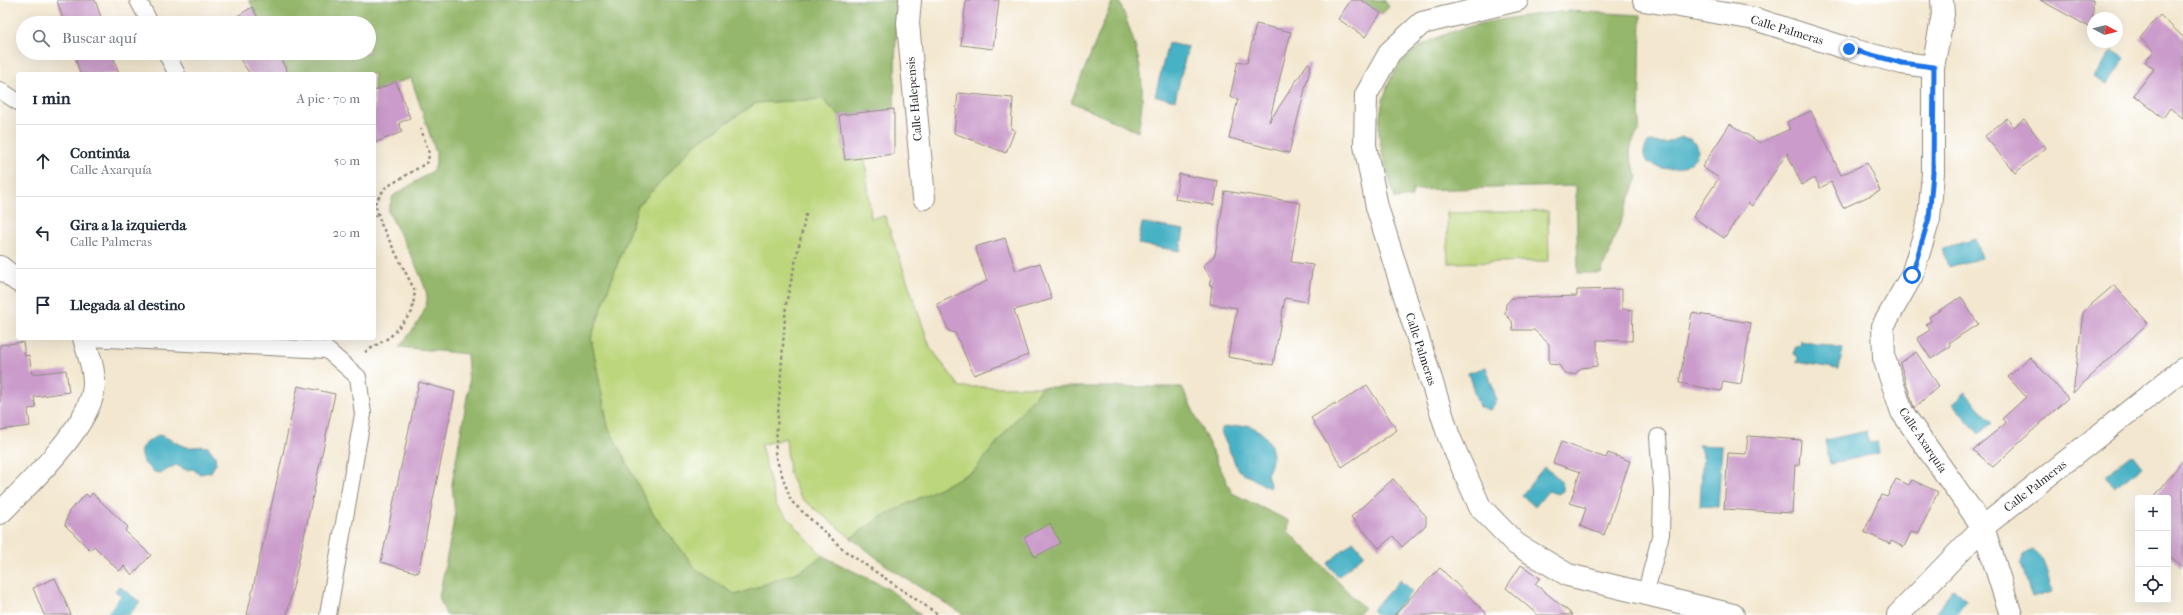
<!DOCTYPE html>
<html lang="es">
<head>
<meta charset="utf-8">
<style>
  :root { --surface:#fff; --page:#f6f6f7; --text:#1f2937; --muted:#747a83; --line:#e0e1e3 }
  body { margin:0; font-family:"IM FELL French Canon",serif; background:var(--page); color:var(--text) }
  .controls { position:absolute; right:12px; bottom:12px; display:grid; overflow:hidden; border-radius:4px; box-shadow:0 4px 16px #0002 }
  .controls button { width:36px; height:36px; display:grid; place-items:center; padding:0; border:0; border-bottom:1px solid var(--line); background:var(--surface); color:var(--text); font:20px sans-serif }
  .compass { position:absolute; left:2087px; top:12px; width:36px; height:36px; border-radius:50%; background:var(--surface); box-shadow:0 4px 16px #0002; rotate:97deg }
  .stop { position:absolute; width:12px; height:12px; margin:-9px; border:3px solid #1a73e8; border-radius:50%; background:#fff }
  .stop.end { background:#1a73e8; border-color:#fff; box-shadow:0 1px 4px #0008 }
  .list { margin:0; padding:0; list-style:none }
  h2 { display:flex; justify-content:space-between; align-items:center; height:52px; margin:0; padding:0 16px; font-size:17px }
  h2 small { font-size:13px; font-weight:400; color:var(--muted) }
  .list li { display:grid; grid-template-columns:26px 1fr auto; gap:12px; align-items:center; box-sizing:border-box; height:72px; padding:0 16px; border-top:1px solid var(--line) }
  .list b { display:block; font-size:15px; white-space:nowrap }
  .list p { margin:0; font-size:13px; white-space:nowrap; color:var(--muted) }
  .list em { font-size:13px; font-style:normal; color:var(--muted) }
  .icon { flex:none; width:22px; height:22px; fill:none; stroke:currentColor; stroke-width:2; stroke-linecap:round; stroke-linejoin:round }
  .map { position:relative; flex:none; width:2183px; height:615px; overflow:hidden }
  .search { position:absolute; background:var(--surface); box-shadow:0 4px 16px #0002; left:16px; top:16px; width:360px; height:44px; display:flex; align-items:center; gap:10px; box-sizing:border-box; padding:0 14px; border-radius:22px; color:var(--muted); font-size:15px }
  .panel { position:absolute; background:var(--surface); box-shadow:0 4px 16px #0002; left:16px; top:72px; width:360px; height:268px; border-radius:4px }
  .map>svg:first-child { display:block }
  .green { fill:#bcd67c; stroke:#748054 }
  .forest { fill:#95b76c; stroke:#60714c }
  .water { fill:#47b1c5; stroke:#396e78 }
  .building { fill:#cb9ccb }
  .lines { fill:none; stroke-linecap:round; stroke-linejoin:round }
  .service-casing { stroke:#8f897d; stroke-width:18 }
  .minor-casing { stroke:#8f897d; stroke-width:24 }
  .path { stroke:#8f897d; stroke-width:2.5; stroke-dasharray:3 3; stroke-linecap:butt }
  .service { stroke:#fff; stroke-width:16 }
  .minor { stroke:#fff; stroke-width:22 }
  .route { stroke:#1a73e8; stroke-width:5 }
  .labels { text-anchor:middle; stroke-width:3; stroke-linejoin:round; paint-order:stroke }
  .street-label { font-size:12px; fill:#2b2b2b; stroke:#fff }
</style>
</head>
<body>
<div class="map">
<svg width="2183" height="615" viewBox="0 0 2183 615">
  <rect width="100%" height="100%" fill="#fff"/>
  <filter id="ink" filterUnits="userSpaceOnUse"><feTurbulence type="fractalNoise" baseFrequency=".025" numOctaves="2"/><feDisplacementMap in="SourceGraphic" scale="8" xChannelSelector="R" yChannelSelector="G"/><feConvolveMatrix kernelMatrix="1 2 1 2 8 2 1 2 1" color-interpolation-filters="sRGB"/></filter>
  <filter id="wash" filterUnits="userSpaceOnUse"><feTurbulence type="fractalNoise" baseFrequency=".012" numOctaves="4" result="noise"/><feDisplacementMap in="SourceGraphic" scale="16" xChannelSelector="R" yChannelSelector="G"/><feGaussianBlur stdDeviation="0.9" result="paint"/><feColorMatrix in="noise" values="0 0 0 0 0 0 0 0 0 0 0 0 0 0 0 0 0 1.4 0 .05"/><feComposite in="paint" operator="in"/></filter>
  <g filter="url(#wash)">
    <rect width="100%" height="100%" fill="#f3e7cf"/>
    <!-- green -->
    <g class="green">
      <polygon points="822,99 839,115 845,160 865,157 871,218 885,216 930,347 960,387 1042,387 974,471 881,517 851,538 800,497 789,473 786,438 761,445 776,505 823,556 800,571 736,595 697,570 652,512 608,427 591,338 638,206 695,144 756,103"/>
      <polygon points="1548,211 1549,261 1448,263 1447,213"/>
    </g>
    <!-- forest -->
    <g class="forest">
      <path d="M249 0H897L894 109 839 115 822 99 756 103 695 144 638 206 591 338 608 427 652 512 697 570 736 595 800 571 823 556 889 589 921 615H446L439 597 455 515 452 484 469 386 467 354 399 347C410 333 424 319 427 300 430 287 395 226 388 211L393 196 431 172 436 165V153L411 78 374 91V74H289L277 53H369V23H261Z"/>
      <path d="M1113 0H1119C1137 49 1149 78 1138 132L1071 102Z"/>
      <polygon points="1361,0 1384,0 1389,7 1382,14"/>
      <path d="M1570 11 1641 15 1639 131C1626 150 1629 157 1638 177L1601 273H1578L1576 186 1413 190 1412 197 1395 199C1390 180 1378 146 1379 127 1380 109 1385 88 1394 72 1422 24 1520 16 1570 11Z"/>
      <polygon points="1042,387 1182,387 1232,493 1289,521 1288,531 1364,608 1357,615 964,615 891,569 851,538 881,517 974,471"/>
    </g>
    <!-- water -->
    <g class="water">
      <polygon points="1168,43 1188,47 1175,100 1155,96"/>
      <polygon points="2112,50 2125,58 2107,85 2094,77"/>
      <path d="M1682 137C1720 144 1683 186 1646 161 1642 154 1644 147 1649 142L1666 143Z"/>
      <polygon points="1142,223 1184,230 1180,251 1138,244"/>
      <polygon points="1976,239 1982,258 1948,267 1943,248"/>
      <polygon points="1801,341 1843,349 1839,369 1797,362 1798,357 1794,354 1795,348 1800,345"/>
      <polygon points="1486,367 1497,401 1490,410 1479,407 1468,373"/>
      <polygon points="1965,392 1992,423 1979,434 1952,403"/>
      <path d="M1248 425C1271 435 1279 452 1267 474L1270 485 1269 488 1238 470 1221 432V428Z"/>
      <polygon points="1867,431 1869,443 1877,442 1879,453 1830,464 1825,440"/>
      <path d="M158 435C168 436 175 444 187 447 195 448 200 445 208 447L215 456 216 463 211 472 199 474 193 469 186 470 176 465 161 473 154 472C152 469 148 467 145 464 132 445 151 442 158 435Z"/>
      <polygon points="1698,445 1722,446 1718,507 1700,506 1703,453"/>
      <polygon points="2132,454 2142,467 2114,488 2105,475"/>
      <path d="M1544 467C1552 474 1565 479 1563 491L1558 494 1548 491 1535 507 1522 495Z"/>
      <polygon points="1353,541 1364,554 1338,577 1327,564"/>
      <path d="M2031 550C2045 554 2048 578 2052 592L2032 598 2021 564 2023 554Z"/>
      <polygon points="1400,580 1412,592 1390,615 1377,615 1372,610"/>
      <polygon points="119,586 140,602 129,615 109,615 107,614 121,596 115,591"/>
      <polygon points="1953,589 1967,600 1956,615 1934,615"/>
    </g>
    <g id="blocks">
      <!-- building -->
      <g class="building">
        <polygon points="57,0 95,0 103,23 64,23"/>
        <polygon points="966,0 999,0 993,49 961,45"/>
        <polygon points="1351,0 1361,0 1381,13 1365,37 1338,19"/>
        <polygon points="2040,0 2093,0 2093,29"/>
        <polygon points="252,7 261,23 224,23 241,14"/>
        <polygon points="2160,15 2183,37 2183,118 2170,108 2163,118 2134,95 2154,69 2145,62 2154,51 2140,38"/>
        <polygon points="1256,24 1291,32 1269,122 1308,63 1311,65 1289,153 1229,138 1238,99 1230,97 1238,61 1247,63"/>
        <polygon points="74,53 112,53 119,74 80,74"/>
        <polygon points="236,53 277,53 289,74 250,74"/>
        <polygon points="396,82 410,118 399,123 402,132 374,143 374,91"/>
        <polygon points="958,93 1013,98 1011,129 1015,130 1006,153 954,133"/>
        <polygon points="894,109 894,154 845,160 839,115"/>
        <polygon points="1811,111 1841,175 1867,163 1880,191 1843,208 1831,182 1820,188 1815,178 1802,185 1787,153 1752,206 1748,203 1724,238 1693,217 1719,178 1702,167 1730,124 1760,143 1790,129 1787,122"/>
        <polygon points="2007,118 2014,127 2024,119 2046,148 2015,173 1985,136"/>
        <polygon points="1179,174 1218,181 1214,205 1175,199"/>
        <polygon points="1225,191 1301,203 1291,262 1313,265 1307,302 1285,298 1273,365 1228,357 1237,308 1210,304 1212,286 1209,285 1211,278 1203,266 1215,255"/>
        <polygon points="1005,238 1016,271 1040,263 1052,299 1014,310 1028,355 974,375 955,333 949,331 937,304 987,281 975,247"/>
        <polygon points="2114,285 2148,323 2073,393 2083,313 2086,309"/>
        <polygon points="1622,289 1622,309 1633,310 1632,341 1597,340 1597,366 1581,368 1575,374 1565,374 1559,365 1549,364 1549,344 1534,330 1513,330 1512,321 1505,314 1506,304 1512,298 1577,296 1577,290"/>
        <polygon points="1961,297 1978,324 1949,343 1951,346 1931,359 1917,338 1930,330 1926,324 1931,321 1929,317"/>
        <polygon points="1692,313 1751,323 1741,384 1723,381 1721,391 1679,383"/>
        <polygon points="23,342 25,356 29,355 32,374 66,370 69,392 34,397 36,408 28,409 30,426 0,430 0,345"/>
        <polygon points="1916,352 1939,386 1914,408 1900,363"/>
        <polygon points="2030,357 2068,398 1993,467 1973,450 2006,423 2002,419 2026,397 2008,377"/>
        <polygon points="419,382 455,392 418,573 381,562"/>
        <polygon points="1367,385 1397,430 1342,467 1311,418 1335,403 1336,405"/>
        <polygon points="298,386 335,394 287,615 247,615"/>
        <polygon points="1748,436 1801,440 1799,466 1795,465 1792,513 1724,509 1728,453 1746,454"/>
        <polygon points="1561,442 1606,458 1608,453 1630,461 1604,535 1580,526 1586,508 1570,503 1580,472 1553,463"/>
        <polygon points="2183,460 2183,567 2168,555 2168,498 2158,498 2155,496"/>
        <polygon points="1393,479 1426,516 1426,525 1402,547 1393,536 1379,548 1351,517"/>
        <polygon points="1896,479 1909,485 1912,480 1938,492 1918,534 1911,532 1904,547 1891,541 1890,544 1864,532 1881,495 1887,497"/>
        <polygon points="92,493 128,527 125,531 151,555 132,575 124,566 119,571 94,546 90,550 65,525 69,511 86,494 89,497"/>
        <polygon points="1050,523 1060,543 1035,557 1024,538"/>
        <polygon points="1521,565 1540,578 1535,584 1573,615 1538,615 1506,588"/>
        <polygon points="1440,568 1488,615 1394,615"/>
        <polygon points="55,578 62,593 71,615 44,615 33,588"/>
      </g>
    </g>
  </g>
  <g filter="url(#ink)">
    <use href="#blocks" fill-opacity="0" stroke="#8f897d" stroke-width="1"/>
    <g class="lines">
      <defs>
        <g id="service">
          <polyline points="138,0 150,23"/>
          <polyline points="166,53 177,74"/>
          <polyline points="0,90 18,102"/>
          <polyline points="88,338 327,350 358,377 363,414 328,615"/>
          <polyline points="1645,595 1661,534 1662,492 1658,437"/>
        </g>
        <g id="minor">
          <polyline points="910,0 908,23 924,198"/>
          <polyline points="1517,0 1422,23 1390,52 1366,95 1365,145 1377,207 1449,437 1480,507 1516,544 1568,575 1733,615"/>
          <polyline points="1644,0 1755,19 1849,49 1902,63 1933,67 1943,14 1942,0"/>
          <polyline points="1933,67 1933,173 1929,219 1912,275 1883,326 1884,358 1902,412 1983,527 2011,615"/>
          <polyline points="0,267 18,281"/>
          <path d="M0 513C27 486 86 430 93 392 97 375 88 354 84 338"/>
          <polyline points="1898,615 1983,527 2183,369"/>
        </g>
      </defs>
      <!-- service casing -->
      <use href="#service" class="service-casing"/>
      <!-- minor casing -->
      <use href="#minor" class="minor-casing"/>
      <!-- path -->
      <g class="path">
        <polyline points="806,214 786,304 775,455 791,501 845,551 939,615"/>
        <polyline points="374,216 379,215"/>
        <polyline points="365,352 390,337 412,312 415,291 381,224 375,203 385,188 428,162 429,153 421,129"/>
      </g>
      <!-- service -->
      <use href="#service" class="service"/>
      <!-- minor -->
      <use href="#minor" class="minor"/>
    </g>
  </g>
  <g class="lines" filter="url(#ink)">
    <!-- route -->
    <polyline class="route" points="1849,49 1902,63 1934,67 1933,173 1929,218 1912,275"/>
  </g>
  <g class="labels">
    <!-- street labels -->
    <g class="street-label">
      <text transform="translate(1787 30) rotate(17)" y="4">Calle Palmeras</text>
      <text transform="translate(914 99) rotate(-95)" y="4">Calle Halepensis</text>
      <text transform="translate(1421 349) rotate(72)" y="4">Calle Palmeras</text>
      <text transform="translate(1923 440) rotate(56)" y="4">Calle Axarquía</text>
      <text transform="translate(2035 486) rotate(-38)" y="4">Calle Palmeras</text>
    </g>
  </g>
</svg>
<div class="controls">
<button>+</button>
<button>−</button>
<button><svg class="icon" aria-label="locate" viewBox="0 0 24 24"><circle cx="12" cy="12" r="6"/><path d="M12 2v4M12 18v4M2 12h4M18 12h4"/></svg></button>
</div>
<svg class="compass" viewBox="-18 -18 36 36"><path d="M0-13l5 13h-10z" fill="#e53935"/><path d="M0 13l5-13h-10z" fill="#747a83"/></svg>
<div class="stop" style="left:1912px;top:275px"></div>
<div class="stop end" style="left:1849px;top:49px"></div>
<div class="search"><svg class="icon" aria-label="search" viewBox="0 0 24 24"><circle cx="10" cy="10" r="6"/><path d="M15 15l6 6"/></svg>Buscar aquí</div>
<section class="panel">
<h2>1 min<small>A pie · 70 m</small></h2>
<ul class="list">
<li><svg class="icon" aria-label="ahead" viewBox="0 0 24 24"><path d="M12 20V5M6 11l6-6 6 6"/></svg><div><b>Continúa</b><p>Calle Axarquía</p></div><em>50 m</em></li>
<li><svg class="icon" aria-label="left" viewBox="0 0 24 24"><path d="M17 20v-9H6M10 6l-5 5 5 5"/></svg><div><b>Gira a la izquierda</b><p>Calle Palmeras</p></div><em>20 m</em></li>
<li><svg class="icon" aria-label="arrive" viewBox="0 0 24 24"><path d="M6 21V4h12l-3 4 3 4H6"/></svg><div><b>Llegada al destino</b></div></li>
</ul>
</section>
</div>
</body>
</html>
